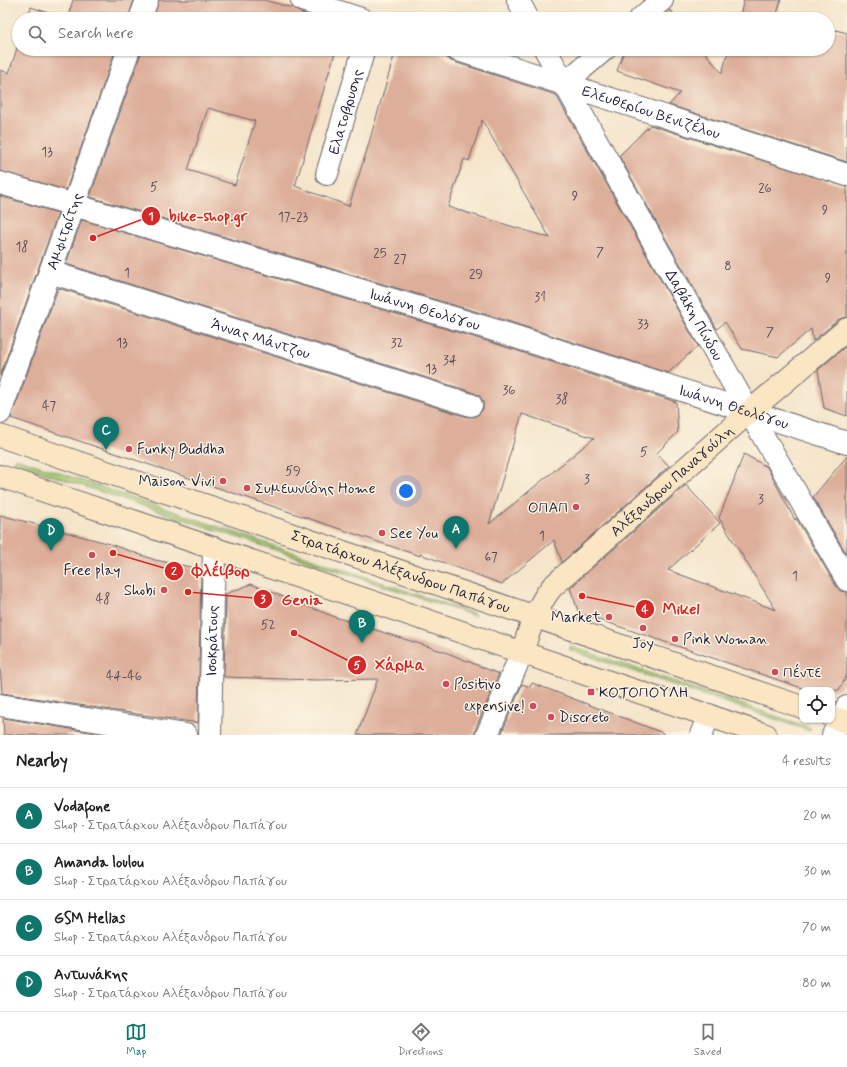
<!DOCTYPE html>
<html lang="en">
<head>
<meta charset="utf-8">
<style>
  :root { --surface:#fff; --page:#f2f2f2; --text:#222; --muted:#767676; --line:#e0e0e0; --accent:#0f766e }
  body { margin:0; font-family:Mynerve,sans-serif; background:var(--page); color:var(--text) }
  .controls { position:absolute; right:12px; bottom:12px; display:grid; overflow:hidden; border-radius:8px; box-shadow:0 1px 3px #0004 }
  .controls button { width:36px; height:36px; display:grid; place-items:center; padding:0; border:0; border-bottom:1px solid var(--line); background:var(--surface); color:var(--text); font:20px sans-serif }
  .you { position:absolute; left:406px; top:491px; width:14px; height:14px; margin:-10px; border:3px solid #fff; border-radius:50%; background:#1a73e8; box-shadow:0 0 0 6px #1a73e833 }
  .badge { display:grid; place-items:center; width:26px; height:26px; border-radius:50%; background:var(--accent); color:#fff; font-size:13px; font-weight:700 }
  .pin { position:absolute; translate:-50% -33px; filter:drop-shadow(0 1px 2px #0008) }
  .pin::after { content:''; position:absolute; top:21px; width:14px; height:12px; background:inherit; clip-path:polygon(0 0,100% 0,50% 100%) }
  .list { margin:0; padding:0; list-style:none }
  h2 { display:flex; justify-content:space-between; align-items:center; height:52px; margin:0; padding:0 16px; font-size:17px }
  h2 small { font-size:13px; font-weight:400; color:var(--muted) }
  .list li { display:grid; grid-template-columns:26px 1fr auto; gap:12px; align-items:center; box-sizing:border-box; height:56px; padding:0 16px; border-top:1px solid var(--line) }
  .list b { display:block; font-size:15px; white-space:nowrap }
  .list p { margin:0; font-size:13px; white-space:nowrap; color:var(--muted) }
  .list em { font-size:13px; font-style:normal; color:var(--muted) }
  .icon { flex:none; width:22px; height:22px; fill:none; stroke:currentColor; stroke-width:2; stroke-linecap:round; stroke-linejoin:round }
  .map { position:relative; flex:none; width:847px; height:735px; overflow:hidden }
  .search { position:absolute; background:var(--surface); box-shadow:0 1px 3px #0004; left:12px; right:12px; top:12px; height:44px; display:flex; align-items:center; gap:10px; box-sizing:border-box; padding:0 14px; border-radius:22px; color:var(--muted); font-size:15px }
  .sheet { height:276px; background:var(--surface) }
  nav { display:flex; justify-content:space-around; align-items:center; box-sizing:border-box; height:56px; border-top:1px solid var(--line); background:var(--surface); font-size:11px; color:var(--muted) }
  nav a { display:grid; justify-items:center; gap:2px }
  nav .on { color:var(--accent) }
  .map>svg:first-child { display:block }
  .green { fill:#a1c66f; stroke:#627455 }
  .building { fill:#ddae9a; fill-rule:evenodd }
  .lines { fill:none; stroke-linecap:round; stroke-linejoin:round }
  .street-casing { stroke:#6c666d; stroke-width:24 }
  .secondary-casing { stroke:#6c666d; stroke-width:24 }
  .street { stroke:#fff; stroke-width:22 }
  .secondary { stroke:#fbe6c4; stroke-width:22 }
  .poi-dot { fill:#d1495b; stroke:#fcf5e5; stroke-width:1.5 }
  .labels { text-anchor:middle; stroke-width:3; stroke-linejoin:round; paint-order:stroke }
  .number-label { font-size:13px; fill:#514553 }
  .street-label { font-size:15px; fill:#22223b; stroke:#fcf5e5 }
  .poi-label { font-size:15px; fill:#22223b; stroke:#fcf5e5; text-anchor:start }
  .leader { fill:none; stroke:#d62828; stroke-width:1.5 }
  .callout-dot { fill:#d62828; stroke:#fcf5e5; stroke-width:1.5 }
  .mark-label { font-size:12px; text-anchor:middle; font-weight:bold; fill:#fff }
  .callout-label { font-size:16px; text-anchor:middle; font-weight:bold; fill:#d62828; stroke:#fcf5e5; stroke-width:3; stroke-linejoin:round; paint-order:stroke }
</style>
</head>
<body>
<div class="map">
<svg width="847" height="735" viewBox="0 0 847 735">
  <rect width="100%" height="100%" fill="#fcf5e5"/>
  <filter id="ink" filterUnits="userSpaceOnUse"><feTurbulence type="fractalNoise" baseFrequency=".025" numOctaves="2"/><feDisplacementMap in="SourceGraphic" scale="8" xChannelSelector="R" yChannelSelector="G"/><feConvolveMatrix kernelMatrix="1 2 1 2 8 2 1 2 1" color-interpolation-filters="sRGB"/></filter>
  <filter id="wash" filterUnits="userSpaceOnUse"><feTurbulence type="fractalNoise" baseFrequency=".012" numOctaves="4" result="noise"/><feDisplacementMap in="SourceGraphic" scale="16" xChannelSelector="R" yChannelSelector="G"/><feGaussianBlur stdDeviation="0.9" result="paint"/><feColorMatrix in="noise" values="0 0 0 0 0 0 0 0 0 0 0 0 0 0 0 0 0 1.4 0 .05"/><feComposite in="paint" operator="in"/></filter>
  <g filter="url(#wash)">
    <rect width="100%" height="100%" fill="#f5e5cb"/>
    <!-- green -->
    <g class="green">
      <polygon points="16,458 475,614 474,616 14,463"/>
      <polygon points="570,646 811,728 810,731 570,650"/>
    </g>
    <g id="blocks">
      <!-- building -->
      <g class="building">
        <polygon points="73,0 134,0 128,19 67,19"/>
        <polygon points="159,0 264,0 293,8 298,12 320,19 153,19"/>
        <polygon points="744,0 781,0 777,14 796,19 739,19"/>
        <polygon points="31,7 66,19 27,19"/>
        <polygon points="670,10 678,19 659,19"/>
        <polygon points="828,28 847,33 847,162 669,105 680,93 617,71 625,49 702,49 722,73 729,49 828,49"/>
        <polygon points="19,42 19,49 116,49 66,190 0,171 0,70 9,73"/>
        <path d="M141 49H336L295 186 349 206 366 153 396 49H422L445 56 451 61 556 95 698 346 668 373 498 318 90 197 141 53ZM208 108 255 121 235 185 188 170ZM482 120 550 238 448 207 464 159 469 161Z"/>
        <polygon points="650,125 847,187 847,317 839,319 813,341 811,329 778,357 742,349 725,322 717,329 619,156"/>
        <polygon points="0,196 58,213 0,376"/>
        <path d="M82 220 490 342 676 402 678 432 657 453 669 466 562 562 554 540 502 584 420 554V556L11 418 58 288 467 417H474L479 414 483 409V402L480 396 475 393 66 264ZM522 414 594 438 489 524Z"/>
        <polygon points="847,345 847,416 824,408 818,370"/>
        <polygon points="744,454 767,467 795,520 796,518 836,586 840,591 847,592 847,675 839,690 808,690 579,613 570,588 686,485 720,523 668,570 776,610 719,518"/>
        <polygon points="847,456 847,555 813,497"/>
        <polygon points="0,515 107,543 155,560 201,569 198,723 131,713 2,693 0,667"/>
        <polygon points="251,584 335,617 445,652 499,674 475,730 475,735 357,735 378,679 316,680 224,677 226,594"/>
        <polygon points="532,683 663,733 663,735 501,735 522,684 530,687"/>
        <polygon points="3,718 108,735 4,735"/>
      </g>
    </g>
  </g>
  <g filter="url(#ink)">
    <use href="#blocks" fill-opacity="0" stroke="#6c666d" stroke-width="1"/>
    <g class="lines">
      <defs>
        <g id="street">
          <polyline points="302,0 361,19"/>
          <polyline points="518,0 528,19"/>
          <polyline points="140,19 147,0"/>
          <polyline points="640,19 662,0"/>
          <path id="s1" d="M455 49 847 175"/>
          <path id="s2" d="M545 49 749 412 847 580"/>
          <polyline points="564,84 605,49"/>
          <path id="s3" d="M327 174 364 49"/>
          <path id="s4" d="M0 183 494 330 847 443"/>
          <path id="s5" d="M50 272 471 405"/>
          <path id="s6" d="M0 413 129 49"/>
          <polyline points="0,705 186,735"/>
          <path id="s7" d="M210 735 214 548"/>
          <polyline points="487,735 522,652"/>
          <polyline points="701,735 709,715"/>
          <polyline points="833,735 847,707"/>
        </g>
        <g id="secondary">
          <path id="s8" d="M0 436 802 707"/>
          <polyline points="0,476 766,735"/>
          <path id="s9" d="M522 652C530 629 536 607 552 587L749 412 847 329"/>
          <polyline points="832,717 847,722"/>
        </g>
      </defs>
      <!-- street casing -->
      <use href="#street" class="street-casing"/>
      <!-- secondary casing -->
      <use href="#secondary" class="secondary-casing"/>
      <!-- street -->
      <use href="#street" class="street"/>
      <!-- secondary -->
      <use href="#secondary" class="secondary"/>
    </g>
  </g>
  <!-- markers -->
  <g class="poi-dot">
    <circle cx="129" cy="449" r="4"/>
    <circle cx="223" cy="481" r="4"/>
    <circle cx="247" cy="488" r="4"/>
    <circle cx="576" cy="507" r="4"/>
    <circle cx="382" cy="533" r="4"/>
    <circle cx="92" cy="555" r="4"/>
    <circle cx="164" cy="590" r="4"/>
    <circle cx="609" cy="617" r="4"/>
    <circle cx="643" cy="628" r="4"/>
    <circle cx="675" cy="639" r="4"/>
    <circle cx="775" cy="672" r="4"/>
    <circle cx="446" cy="684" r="4"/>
    <rect x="587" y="688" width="8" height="8" rx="2"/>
    <circle cx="533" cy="706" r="4"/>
    <circle cx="551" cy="717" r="4"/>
  </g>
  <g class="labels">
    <!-- number labels -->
    <g class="number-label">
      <text x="47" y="156">13</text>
      <text x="154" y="191">5</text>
      <text x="765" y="192">26</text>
      <text x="575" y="200">9</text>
      <text x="825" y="214">9</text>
      <text x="293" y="221">17-23</text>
      <text x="22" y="251">18</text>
      <text x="600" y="256">7</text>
      <text x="380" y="257">25</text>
      <text x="400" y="263">27</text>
      <text x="728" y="270">8</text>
      <text x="127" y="277">1</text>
      <text x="476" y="278">29</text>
      <text x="828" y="282">9</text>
      <text x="540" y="301">31</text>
      <text x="643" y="328">33</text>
      <text x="770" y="336">7</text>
      <text x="122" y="347">13</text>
      <text x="397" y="347">32</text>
      <text x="450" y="364">34</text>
      <text x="431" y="373">13</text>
      <text x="509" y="394">36</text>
      <text x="562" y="403">38</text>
      <text x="49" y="410">47</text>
      <text x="644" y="456">5</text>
      <text x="293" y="475">59</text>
      <text x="587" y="483">3</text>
      <text x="761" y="503">3</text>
      <text x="542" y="540">1</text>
      <text x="491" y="561">67</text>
      <text x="795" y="580">1</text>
      <text x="103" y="603">48</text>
      <text x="268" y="629">52</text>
      <text x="124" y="680">44-46</text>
    </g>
    <!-- street labels -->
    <g class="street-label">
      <text dy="5" stroke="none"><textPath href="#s3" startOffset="65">Ελατοβρυσης</textPath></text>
      <text dy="5" stroke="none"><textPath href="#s1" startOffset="206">Ελευθερίου Βενιζέλου</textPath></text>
      <text dy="5" stroke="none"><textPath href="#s6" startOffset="193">Αμφιτρίτης</textPath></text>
      <text dy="5" stroke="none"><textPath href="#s4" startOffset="443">Ιωάννη Θεολόγου</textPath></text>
      <text dy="5" stroke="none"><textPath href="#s2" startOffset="305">Δαβάκη Πίνδου</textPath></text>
      <text dy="5" stroke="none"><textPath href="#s5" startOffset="221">Άννας Μάντζου</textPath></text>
      <text dy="5" stroke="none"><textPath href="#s4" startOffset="767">Ιωάννη Θεολόγου</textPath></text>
      <text dy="5" stroke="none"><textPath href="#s9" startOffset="232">Αλέξανδρου Παναγούλη</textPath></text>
      <text dy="5" stroke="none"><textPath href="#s8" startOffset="423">Στρατάρχου Αλέξανδρου Παπάγου</textPath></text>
      <text dy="5" stroke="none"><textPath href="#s7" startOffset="94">Ισοκράτους</textPath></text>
    </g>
    <!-- poi labels -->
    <g class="poi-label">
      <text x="137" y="454">Funky Buddha</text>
      <text x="215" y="486" text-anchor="end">Maison Vivi</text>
      <text x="255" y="493">Συμεωνίδης Home</text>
      <text x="568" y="512" text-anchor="end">ΟΠΑΠ</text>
      <text x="390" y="538">See You</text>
      <text x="92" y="575" text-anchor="middle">Free play</text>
      <text x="156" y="595" text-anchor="end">Shobi</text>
      <text x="601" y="622" text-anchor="end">Market</text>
      <text x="683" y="644">Pink Woman</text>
      <text x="643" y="648" text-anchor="middle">Joy</text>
      <text x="783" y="677">Πέντε</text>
      <text x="454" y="689">Positivo</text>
      <text x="599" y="697">ΚΟΤΟΠΟΥΛΗ</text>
      <text x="525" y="711" text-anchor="end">expensive!</text>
      <text x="559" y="722">Discreto</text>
    </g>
  </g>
  <!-- callouts -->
  <path class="leader" d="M93 238L151 216M113 553L174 571M188 592L263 599M582 596L645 609M294 633L357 665"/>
  <g class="callout-dot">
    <circle cx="93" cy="238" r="4"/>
    <circle cx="113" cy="553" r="4"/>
    <circle cx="188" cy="592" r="4"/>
    <circle cx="582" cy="596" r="4"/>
    <circle cx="294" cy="633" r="4"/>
    <circle cx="151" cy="216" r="10"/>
    <circle cx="174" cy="571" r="10"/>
    <circle cx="263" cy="599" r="10"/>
    <circle cx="645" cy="609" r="10"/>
    <circle cx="357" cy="665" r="10"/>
  </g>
  <g class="mark-label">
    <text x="151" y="220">1</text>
    <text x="174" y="575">2</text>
    <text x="263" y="603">3</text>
    <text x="645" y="613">4</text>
    <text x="357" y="669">5</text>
  </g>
  <g class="callout-label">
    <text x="208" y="221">bike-shop.gr</text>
    <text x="221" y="576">Φλέιβορ</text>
    <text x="302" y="605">Genia</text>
    <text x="681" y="614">Mikel</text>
    <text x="400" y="670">Χάρμα</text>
  </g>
</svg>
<div class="controls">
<button><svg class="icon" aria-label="locate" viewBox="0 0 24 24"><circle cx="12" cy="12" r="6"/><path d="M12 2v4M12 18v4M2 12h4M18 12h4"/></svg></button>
</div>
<div class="you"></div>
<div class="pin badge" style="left:456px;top:549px">A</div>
<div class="pin badge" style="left:362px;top:643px">B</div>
<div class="pin badge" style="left:106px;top:450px">C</div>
<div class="pin badge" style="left:51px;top:551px">D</div>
<div class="search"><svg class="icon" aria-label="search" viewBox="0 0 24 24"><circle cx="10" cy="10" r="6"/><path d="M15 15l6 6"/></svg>Search here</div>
</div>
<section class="sheet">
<h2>Nearby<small>4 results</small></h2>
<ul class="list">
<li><span class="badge">A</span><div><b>Vodafone</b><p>Shop · Στρατάρχου Αλέξανδρου Παπάγου</p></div><em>20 m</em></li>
<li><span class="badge">B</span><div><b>Amanda loulou</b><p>Shop · Στρατάρχου Αλέξανδρου Παπάγου</p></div><em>30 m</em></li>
<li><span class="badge">C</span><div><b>GSM Hellas</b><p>Shop · Στρατάρχου Αλέξανδρου Παπάγου</p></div><em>70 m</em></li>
<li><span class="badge">D</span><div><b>Αντωνάκης</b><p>Shop · Στρατάρχου Αλέξανδρου Παπάγου</p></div><em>80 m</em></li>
</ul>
</section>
<nav>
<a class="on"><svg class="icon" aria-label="map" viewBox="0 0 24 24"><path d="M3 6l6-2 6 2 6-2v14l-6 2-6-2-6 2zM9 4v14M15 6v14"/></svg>Map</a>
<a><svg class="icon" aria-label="directions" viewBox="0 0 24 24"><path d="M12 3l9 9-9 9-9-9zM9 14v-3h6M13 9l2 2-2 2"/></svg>Directions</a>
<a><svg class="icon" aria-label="saved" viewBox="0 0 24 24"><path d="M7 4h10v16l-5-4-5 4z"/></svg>Saved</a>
</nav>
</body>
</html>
